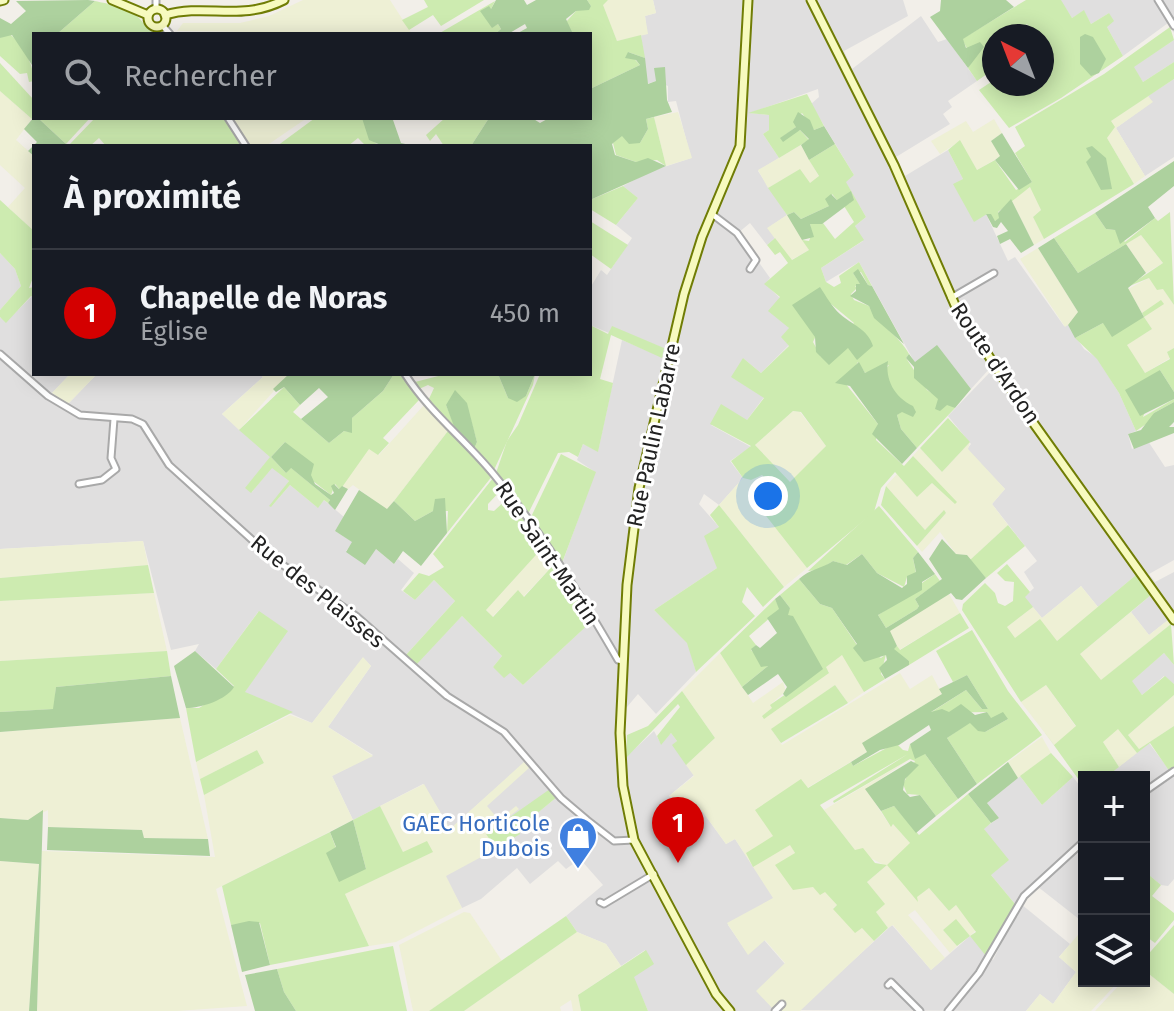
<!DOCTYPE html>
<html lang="fr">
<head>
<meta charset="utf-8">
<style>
  :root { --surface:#171b24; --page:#242831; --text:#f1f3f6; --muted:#9ea1a6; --line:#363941; --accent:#d40000 }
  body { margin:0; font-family:"Fira Sans",sans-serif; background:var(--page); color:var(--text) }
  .controls { position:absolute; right:24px; bottom:24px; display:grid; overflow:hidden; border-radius:0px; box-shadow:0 4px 20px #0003 }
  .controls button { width:72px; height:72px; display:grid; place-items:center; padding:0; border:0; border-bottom:2px solid var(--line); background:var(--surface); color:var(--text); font:40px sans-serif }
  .compass { position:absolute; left:982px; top:24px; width:72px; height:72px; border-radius:50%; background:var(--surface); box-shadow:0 4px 20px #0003; rotate:318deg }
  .you { position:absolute; left:768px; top:496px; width:28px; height:28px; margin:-20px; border:6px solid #fff; border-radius:50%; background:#1a73e8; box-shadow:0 0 0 12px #1a73e833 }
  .badge { display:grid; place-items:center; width:52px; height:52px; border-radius:50%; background:var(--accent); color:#fff; font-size:26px; font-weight:700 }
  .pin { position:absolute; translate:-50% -66px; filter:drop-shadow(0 2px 4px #0008) }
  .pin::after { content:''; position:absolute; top:42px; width:28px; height:24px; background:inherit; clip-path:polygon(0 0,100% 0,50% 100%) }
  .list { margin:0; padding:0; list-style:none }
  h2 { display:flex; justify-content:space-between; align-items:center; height:104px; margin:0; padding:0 32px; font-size:34px }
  h2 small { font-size:26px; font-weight:400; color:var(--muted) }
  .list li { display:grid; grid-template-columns:52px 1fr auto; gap:24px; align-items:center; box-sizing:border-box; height:128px; padding:0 32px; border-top:2px solid var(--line) }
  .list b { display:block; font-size:30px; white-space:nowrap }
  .list p { margin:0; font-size:26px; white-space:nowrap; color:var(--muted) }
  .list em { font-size:26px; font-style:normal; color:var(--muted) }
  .icon { flex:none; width:44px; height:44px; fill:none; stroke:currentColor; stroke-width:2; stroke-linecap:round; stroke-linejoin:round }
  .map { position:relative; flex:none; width:1174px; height:1011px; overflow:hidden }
  .search { position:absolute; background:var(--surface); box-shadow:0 4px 20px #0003; left:32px; top:32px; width:560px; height:88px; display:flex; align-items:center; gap:20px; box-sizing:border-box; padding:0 28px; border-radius:0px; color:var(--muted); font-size:30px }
  .panel { position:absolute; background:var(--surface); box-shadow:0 4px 20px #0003; left:32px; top:144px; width:560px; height:232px; border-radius:0px }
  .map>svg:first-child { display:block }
  .residential { fill:#e0dfdf }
  .farmland { fill:#eef0d5 }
  .grass { fill:#cdebb0; fill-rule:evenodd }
  .forest { fill:#add19e }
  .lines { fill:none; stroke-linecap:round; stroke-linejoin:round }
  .street-casing { stroke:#a9a9a9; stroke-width:9 }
  .secondary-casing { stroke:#707d05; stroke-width:11 }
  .street { stroke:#fff; stroke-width:5 }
  .secondary { stroke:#f7fabf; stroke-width:7 }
  .labels { text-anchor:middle; stroke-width:6; stroke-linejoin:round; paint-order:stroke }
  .street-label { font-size:22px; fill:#222; stroke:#fff }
  .shop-label { font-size:22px; fill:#366cbe; stroke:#fff; text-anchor:end }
</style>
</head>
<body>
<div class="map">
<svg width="1174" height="1011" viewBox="0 0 1174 1011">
  <rect width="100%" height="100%" fill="#f2efe9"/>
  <!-- residential -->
  <g class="residential">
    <polygon points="653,0 903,0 908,16 844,51 852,69 921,16 938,42 947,39 977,81 948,101 952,107 943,114 950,124 896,157 905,176 948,150 963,179 954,185 986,214 1008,261 1015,257 1064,326 1068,325 1084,349 1097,358 1119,393 1136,431 1128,434 1132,449 1148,441 1165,467 1174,465 1174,560 1149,574 1155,582 1174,572 1174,628 1168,620 1149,635 1131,612 1151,595 1136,575 1098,607 1081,586 1042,618 1024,597 1034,588 1024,572 1037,561 992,504 1005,489 967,449 971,444 948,416 993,369 991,367 971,389 937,346 915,363 859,262 826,282 821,268 863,241 855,226 866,217 845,181 854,175 811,104 819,97 818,89 750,113 769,115 769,130 763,134 779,158 758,171 787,215 768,228 775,238 767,245 750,223 738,233 770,278 765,284 780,298 789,329 789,345 761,373 743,358 764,397 747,420 711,425 751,447 730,461 743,478 719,505 704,494 699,504 719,527 717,568 654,610 688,643 696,672 656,714 638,694 627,707 617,711 616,756 626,757 654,731 661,744 671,733 677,741 673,745 694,775 669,796 700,808 726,844 735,839 774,898 728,925 748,954 764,940 785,964 775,1011 648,1011 633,977 645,950 621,966 606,944 577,932 566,916 603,885 580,859 566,869 558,861 530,884 517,868 481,899 462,908 445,876 519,834 517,829 556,798 491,830 471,818 524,763 450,829 423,784 353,820 332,776 373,755 328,727 371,666 363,658 312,723 244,693 287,631 258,612 216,669 195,651 199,644 171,650 143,541 0,549 0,317 6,322 32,296 34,374 70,374 52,393 68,404 97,374 260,374 263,377 222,414 271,457 246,488 252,492 272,467 289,481 271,507 290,485 317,507 324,500 344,517 335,531 353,542 346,551 376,549 394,564 398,559 414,573 401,590 415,600 434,580 455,601 405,656 415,665 462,616 502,656 493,667 510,673 523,685 595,618 563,561 595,472 577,460 583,444 598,451 622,340 662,357 663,348 612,327 609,333 590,325 590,288 601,270 607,275 632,238 616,225 638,198 623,186 649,172 691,158 676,101 668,102 668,86 656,81 647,84 641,35 647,34 645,16 656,13"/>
    <polygon points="1060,0 1174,0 1174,33 1168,23 1123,56 1107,27 1109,13 1091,24 1084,11 1072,18"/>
    <polygon points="1174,40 1174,62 1143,82 1133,67"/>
    <polygon points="1174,79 1174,157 1145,176 1116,128 1152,102 1148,96"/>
    <polygon points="0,253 15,269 21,286 0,310"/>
    <polygon points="1164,653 1174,665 1174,684 1164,676 1142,695 1131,681"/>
    <polygon points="1149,743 1170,771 1174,769 1174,879 1168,886 1161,885 1149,875 1144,879 1144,777 1106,777"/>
    <polygon points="1020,776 1042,805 1073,777 1084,791 1084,923 1033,883 1015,904 991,875 984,828 999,818 987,803"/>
    <polygon points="1021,904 1070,944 1059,957 1076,972 1053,1004 1040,994 1026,1011 799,1010 892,925 931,970 970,936 993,960"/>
  </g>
  <!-- farmland -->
  <g class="farmland">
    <polygon points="303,0 390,0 412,34 177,31 183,23 240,23 269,16"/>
    <polygon points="608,0 653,0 656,13 645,16 648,34 617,41 602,5"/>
    <polygon points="0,91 32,119 16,140 34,156 34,231 8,207 25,188 0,165"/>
    <polygon points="1148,96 1153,102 1116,128 1145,176 1134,184 1107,138 1111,121"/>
    <polygon points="678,112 692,158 666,166 654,117"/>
    <polygon points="232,118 307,118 266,146 249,146"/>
    <polygon points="994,119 1002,133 991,141 1001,156 977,170 960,141 940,154 931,141 966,121 973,132"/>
    <polygon points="801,145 819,177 809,184 799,170 768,188 758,170"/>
    <polygon points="1031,187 1041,210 1033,217 1044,239 1034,245 1011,199"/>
    <polygon points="787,215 809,250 791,260 767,228"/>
    <polygon points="1141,235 1163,263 1146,273 1126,244"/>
    <polygon points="1038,248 1078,312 1077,318 1065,327 1020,259"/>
    <polygon points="1149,278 1163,288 1174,305 1174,348 1167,352 1170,358 1145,373 1126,345 1152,329 1144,317 1161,301 1142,313 1128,289"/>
    <polygon points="70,374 97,374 68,404 52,393"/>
    <polygon points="260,374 289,374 239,430 222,414 263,377"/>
    <polygon points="424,405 448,431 387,510 353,485 348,489 342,486 369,448 379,455"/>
    <polygon points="793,411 800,412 826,446 790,483 755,445"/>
    <polygon points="970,442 968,449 1005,489 992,504 1008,525 970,560 967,555 956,554 940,532 922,552 917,546 946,513 943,511 925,530 886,486 897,474 917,497 932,483 955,503 913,456 920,448 942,472"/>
    <polygon points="762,474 779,494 764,512 807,568 784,587 719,505 743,478 751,480"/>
    <polygon points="143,541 148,565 0,578 0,549"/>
    <polygon points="545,545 556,562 523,597 518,591 492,617 486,609"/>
    <polygon points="1081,586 1098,607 1057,641 1014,638 1007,627 1033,607 1042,618"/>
    <polygon points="154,593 167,651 0,661 0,601"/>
    <polygon points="949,594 960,613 899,650 889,631"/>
    <polygon points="1131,612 1149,635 1168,620 1171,624 1100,681 1080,654"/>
    <polygon points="720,653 753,703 783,682 786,691 771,704 829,672 825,667 843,654 864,692 848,703 835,685 772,730 782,745 900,673 910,689 932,675 942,694 863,743 867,752 807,788 802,780 773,836 753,866 790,844 813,887 825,891 837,905 833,908 855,932 862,928 874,941 800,1011 775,1011 756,991 785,963 765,940 748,955 727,923 773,898 735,839 726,844 700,808 669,796 694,776 686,765 715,738 682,691"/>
    <polygon points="363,657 371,666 328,727 373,756 332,776 353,820 216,889 247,1006 177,1011 37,1011 42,851 215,857 204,795 264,763 257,750 200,779 196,762 290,715 312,723"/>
    <polygon points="1046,685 1076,727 1054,745 1021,702"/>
    <polygon points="1174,695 1174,726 1139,749 1128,735"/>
    <polygon points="180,718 208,839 144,838 142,830 48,827 48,810 28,820 0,818 0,732"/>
    <polygon points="1118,728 1137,753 1119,767 1103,742"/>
    <polygon points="1042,737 1051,753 1018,778 1008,762"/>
    <polygon points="910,759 866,789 890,826 893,824 910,843 916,897 929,888 949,911 956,905 977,929 970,936 956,920 943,930 957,946 950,953 915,910 908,915 945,958 931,970 893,925 888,928 876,912 884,903 867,882 886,866 855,850 824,810"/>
    <polygon points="524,762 529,768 487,806 499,820 516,806 519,809 486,834 496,849 446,876 462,908 396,942 369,946 345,894 432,852 403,852 380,806 424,784 450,829"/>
    <polygon points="0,861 39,864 29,1011 0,1011"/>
    <polygon points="464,912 470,913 502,961 429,1011 413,1011 399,945"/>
    <polygon points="1084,928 1084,981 1119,981 1091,1011 1026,1011 1040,994 1053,1004 1076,972 1059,957"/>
    <polygon points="577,932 606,944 621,966 578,995 581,1011 573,1011 571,1000 560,1007 561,1011 464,1011"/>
    <polygon points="1144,970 1174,994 1174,1011 1095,1011 1123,981 1144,981"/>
  </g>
  <!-- grass -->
  <g class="grass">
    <polygon points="424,0 484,0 441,26 433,15 409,30 402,20 428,7"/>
    <polygon points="587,0 608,0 603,5 617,41 641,35 645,58 628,52 640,65 590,89 590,34 573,34 566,22 576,11 591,6"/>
    <polygon points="1026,0 1061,0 1072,18 1084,10 1091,24 1109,13 1114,21 1107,27 1123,56 1061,98 1009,128 979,90 994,80 994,84 1042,84 1042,36 1035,36 1027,24 1008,36 994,36 994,69 977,81 968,68 973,60 962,39"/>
    <path d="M95 1C108 4 129 7 138 17 146 25 145 29 156 34H57Z"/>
    <polygon points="495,1 491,9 492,27 498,24 501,29 495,34 438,34"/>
    <polygon points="1170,27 1174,40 1134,67 1143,82 1174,62 1174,79 1111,121 1115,127 1107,138 1134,184 1044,239 1033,217 1041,210 1030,187 998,212 1000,218 995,221 987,214 974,222 953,184 963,179 948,150 960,140 977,170 995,160 1016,190 1032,182 1015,153 1025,146 1015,127 1104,74"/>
    <path d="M8 33C22 42 34 65 34 81L29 82 27 73 20 74 0 56V38Z"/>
    <polygon points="0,63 33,99 32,119 0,91"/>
    <polygon points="807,94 824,126 814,130 802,113 796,119 796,127 781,138 800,130 809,140 779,158 763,134 769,130 769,115 748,113"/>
    <polygon points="654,117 666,166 657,160 636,162 616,155 613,143 622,135 640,143 648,129 646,119"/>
    <polygon points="38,118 90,118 66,144"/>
    <polygon points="95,118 226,118 243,146 106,146 99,138 90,146 68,146"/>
    <polygon points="315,118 362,118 375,143 383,146 362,146 364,144 358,138 348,146 277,146"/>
    <polygon points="445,118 489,118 471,146 444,146 436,134 430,141 426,135"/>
    <path d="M835 144 854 175 846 182 866 217 855 226 864 240 821 268 826 282 834 287 841 283 839 276 859 262 872 286 868 285 861 272 853 273 861 285 855 286 857 288 851 294 854 300 869 306C877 324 899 335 909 354L906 358 927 390 955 408 917 448 901 429 897 415 902 411 884 371 889 365 865 373 858 362 845 383 878 424 876 440 904 466 913 456 957 502 955 504 932 483 917 497 895 472 881 488 874 512 807 568 763 512 779 493 762 475 751 480 743 478 731 461 751 446 710 424 721 404 747 420 764 398 731 377 743 358 761 373 789 346 781 337 789 328 768 311 780 297 764 284 788 263 780 252 775 255 767 245 775 238 792 260 809 250 802 240 809 241 812 233 810 224 823 223 835 239 854 222 844 206 850 203 837 200 832 194 829 206 801 219 794 212 787 215 768 188 800 169 810 183 819 176 809 160ZM831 304 854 323 821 357 813 342ZM793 411 801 412 826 446 790 482 755 445Z"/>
    <polygon points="623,186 638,198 616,225 590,209 590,200"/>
    <polygon points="0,200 34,231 34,275 29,288 34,287 34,298 31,296 6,323 0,317 0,310 21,286 15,269 0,253"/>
    <polygon points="1170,212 1174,305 1163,289 1157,290 1149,278 1127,287 1163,263 1141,235 1078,273 1054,238 1095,213 1106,229 1115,230 1125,242 1155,218 1158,221"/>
    <polygon points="590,221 628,245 611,269 590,254"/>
    <polygon points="1161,300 1164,304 1144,317 1152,329 1127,345 1145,373 1170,359 1167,352 1174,348 1174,392 1160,370 1143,417 1174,399 1174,402 1154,413 1152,420 1136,431 1119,393 1097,359 1075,338 1103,323 1144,317 1142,313"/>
    <polygon points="590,325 608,334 612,326 664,348 662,358 611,335 600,379 613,383 598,452 583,444 578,457 569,452 558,453 528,514 496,473 507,441 518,425 540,374 590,374"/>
    <polygon points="394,374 402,374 419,400 383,438 389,443 378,455 369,449 340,490 335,484 331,495 313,481 285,442 271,457 286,473 290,467 330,500 328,503 324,500 318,508 290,485 271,507 269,506 289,481 272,468 251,493 245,488 270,457 239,430 284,387 300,405 293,412 329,443 344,431 352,432 352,418 383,391"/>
    <polygon points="446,374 498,374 508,398 526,396 535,374 533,385 494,470 474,449 477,442 466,403 446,405 456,429 428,401 434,388 428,385 419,389 415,382"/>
    <polygon points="948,418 970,442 942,472 920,448"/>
    <polygon points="448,431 493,475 447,533 448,511 433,511 415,521 394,501"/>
    <polygon points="561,454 596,472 562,563 531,517"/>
    <polygon points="493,478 503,488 488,504 488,510 494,511 509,497 545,545 486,610 493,617 518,590 524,597 556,562 592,621 523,685 510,673 504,678 493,667 502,656 462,616 416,665 405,656 455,601 434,580 415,600 403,591 419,573 429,576 444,567 433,554"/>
    <polygon points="886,486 925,530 944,510 946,513 917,546 881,505"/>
    <polygon points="719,505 784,587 763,607 747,587 742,602 755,616 696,672 687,643 654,610 717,568 704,536 719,527 710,515"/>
    <polygon points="879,506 918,552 913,558 916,573 907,577 904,587 877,573 862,554 846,565 833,561 819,570 808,571"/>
    <polygon points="1008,525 1025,546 986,578 970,560"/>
    <polygon points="1007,564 1030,592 1025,597 1033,607 1007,627 1015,638 1040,619 1057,641 1136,575 1151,595 1080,654 1101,680 1171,624 1174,665 1164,653 1132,681 1142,695 1165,676 1174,684 1174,695 1128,735 1139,749 1174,726 1174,769 1170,772 1150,743 1137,753 1118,729 1103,742 1119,767 1106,777 1084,777 1084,787 1043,730 1054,745 1076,726 1046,685 1021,702 962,610 963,604 985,583 995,593 998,603 1005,606 1013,601 1014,582 1005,581 997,573"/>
    <polygon points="148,565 154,593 0,601 0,578"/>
    <polygon points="935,574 940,581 915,599 919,606 917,609 886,628 878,615 918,590 922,583"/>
    <polygon points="799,579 820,604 832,608 857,645 881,658 886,654 881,674 885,679 864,692 842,655 826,667 829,673 764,719 762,716 772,708 770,705 822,669 788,616 786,611 790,608 780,595"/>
    <polygon points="775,599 780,609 749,636 756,645 751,650 768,666 742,687 720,653"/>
    <polygon points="259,611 288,631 245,692 293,712 196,762 186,708 199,708 234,686 216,669"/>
    <polygon points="960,613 969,628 909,665 909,661 892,650 897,646 900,650"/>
    <polygon points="972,630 1008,691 1042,735 977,784 947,738 970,722 985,732 1008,719 991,719 987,712 930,713 966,690 982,709 988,709 967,675 953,682 936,651"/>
    <polygon points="167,651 171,676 56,687 54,709 0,712 0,661"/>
    <polygon points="835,685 848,703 781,743 771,729"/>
    <polygon points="682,691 715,738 686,765 672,745 677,741 671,733 661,745 657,736 680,707 678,704 626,758 627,735 648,726"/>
    <polygon points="896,743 903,750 908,751 910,744 913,750 925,754 958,799 936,816 920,795 907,794 903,784 915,761 910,759 834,803 833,801 908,754 820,805 855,850 863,848 875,863 887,865 910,843 893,824 891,827 881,811 894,806 919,835 968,794 991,823 984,829 1009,860 991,875 1015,904 986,956 970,936 957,946 943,930 956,919 970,936 976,932 956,905 949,911 929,888 917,897 918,902 887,865 867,882 885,904 876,912 888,928 874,941 862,928 855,933 833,909 837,905 825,892 820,895 813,887 793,890 775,865 795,853 790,845 753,867 746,853 773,836 755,810 801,779 808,788 851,762 853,766"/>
    <polygon points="257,750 264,763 204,795 200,779"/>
    <polygon points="1051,753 1073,777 1042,805 1020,776"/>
    <polygon points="550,789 557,797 518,829 520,834 496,849 486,834"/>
    <polygon points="380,806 403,852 427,841 433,852 345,894 369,946 270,965 260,923 231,925 222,886 330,832 336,848 327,853 366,869 353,820"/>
    <polygon points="1149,875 1161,885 1152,896 1174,913 1174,920 1155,943 1144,935 1144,879"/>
    <polygon points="566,916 577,932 464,1011 429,1011"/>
    <polygon points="1174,925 1174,994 1144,970 1144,959"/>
    <polygon points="393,946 407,1011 296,1011 284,992 277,969"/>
    <polygon points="646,950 654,964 634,977 648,1011 581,1011 578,995"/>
  </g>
  <!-- forest -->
  <g class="forest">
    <polygon points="496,0 524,0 527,5 536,0 587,0 591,6 589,10 576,11 566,19 573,34 516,34 527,28 525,24 508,34 495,34 501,29 498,24 492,28 480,11 489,6 491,9"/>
    <polygon points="941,0 1006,0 1014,7 963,39 966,48 980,42 984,47 968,68 930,17 940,11"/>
    <polygon points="16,1 88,0 95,1 57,34 34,34 34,68 12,35 0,38 0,18 11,24 26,11"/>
    <polygon points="1085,34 1093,37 1106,59 1099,73 1091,76 1080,64 1080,37"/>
    <polygon points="628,52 645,58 648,84 656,81 654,68 665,67 667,100 672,112 646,119 648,129 640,143 629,144 622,136 612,144 615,155 636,162 648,158 666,166 590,200 590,146 471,146 489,118 532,118 540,123 549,118 590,118 590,89 640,65 636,60 625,58"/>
    <polygon points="798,112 810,120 814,130 824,126 835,144 809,160 801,145 809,139 800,130 783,142 780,138 796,127 793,122"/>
    <polygon points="34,117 38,118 66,144 34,146 34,156 28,151 37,142 24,129"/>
    <polygon points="362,118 393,120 401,143 414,146 383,146 369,140"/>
    <polygon points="1002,133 1032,182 1019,190 995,160 1000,156 991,141"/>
    <polygon points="1092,146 1106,158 1112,189 1101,190 1086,162 1091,157 1086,148"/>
    <polygon points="1174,161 1174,186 1148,207 1155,218 1120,244 1115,230 1106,229 1095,213"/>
    <polygon points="851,191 854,200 822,224 810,224 814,237 802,240 787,215 794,212 801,219 829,206 825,199 831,194 837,200"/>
    <polygon points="1011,199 1034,245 1021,253 1010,239 1000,244 997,236 1008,231 1001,222 997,228 993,227 986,214 991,214 995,221 999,218 998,213"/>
    <polygon points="1054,238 1078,273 1126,244 1146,273 1128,288 1144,317 1112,337 1103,323 1075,338 1068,325 1078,312 1038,248"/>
    <polygon points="858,269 868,285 872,286 904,344 874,318 869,306 850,296 856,291 856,284 860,284 853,273"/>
    <path d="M820 287C826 296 832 307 840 314 852 325 868 329 873 346L857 360 848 348 829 365 816 352 815 337 792 305Z"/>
    <polygon points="937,345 971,389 955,408 947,405 940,411 935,409 938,399 914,378 914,367 906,358 909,354 915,362"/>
    <path d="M888 361C885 379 894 397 913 406L916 412 913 417 902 412 897 415 901 429 917 448 902 464 872 434 878 424 850 386 835 383 859 362 865 373Z"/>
    <polygon points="1160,370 1174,392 1174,399 1140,416 1125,390"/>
    <polygon points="289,374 394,374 383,391 352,418 352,433 344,431 329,443 301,419 328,397 319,388 300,405 284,387 276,392 273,389"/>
    <polygon points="498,374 535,374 526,396 517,402 508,398"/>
    <polygon points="455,390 467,403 477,442 474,449 455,429 446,405"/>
    <polygon points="1174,402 1174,422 1169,427 1174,427 1174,433 1134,449 1128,434 1141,430 1154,413"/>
    <polygon points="285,442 314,464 311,475 315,484 331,495 334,493 331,486 334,484 339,489 342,486 348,489 335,510 328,503 330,500 291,468 286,473 271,457"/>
    <polygon points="359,490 387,509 394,501 415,521 433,511 435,499 445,498 447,533 421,566 403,551 394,564 376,549 365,565 346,552 352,542 335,531"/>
    <path d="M942 539 956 554 967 555 986 578 962 600 956 599 951 593 890 631 897 646 894 649 909 661V665L885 679 879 668 887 660 886 655 864 662 853 648 857 644 832 608 820 604 799 579C810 569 821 569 833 561L847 565 862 554 877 573 902 588 907 584V576L916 572 913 558 918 552 935 574 922 582V590L878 615 886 628 917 609 919 606 915 599 942 579 929 559Z"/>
    <polygon points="780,595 790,608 788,615 793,616 823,669 786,697 783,694 787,687 778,674 748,695 742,687 768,666 761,667 751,649 756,645 760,648 777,633 767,618 779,609 775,599"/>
    <path d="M195 651 234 687C226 700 201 708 186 708L174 666Z"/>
    <polygon points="967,675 988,709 982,709 966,690 931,712 942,709 949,712 961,704 975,715 987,712 991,718 1003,712 1008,719 985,732 978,731 970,723 947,738 977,784 958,799 925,754 915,759 910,744 931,730 929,725 899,745 880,750 853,766 851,762 867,752 862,743 942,694 939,689"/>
    <polygon points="171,676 180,718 0,732 0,712 53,709 56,687"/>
    <polygon points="911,761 919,765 905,779 903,790 910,797 920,795 936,816 916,833 894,806 881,811 865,789"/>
    <polygon points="1008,762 1018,778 987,803 999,818 991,823 968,794"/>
    <polygon points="43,810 37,1011 29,1011 39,864 0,861 0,818 28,820"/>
    <polygon points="353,820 366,869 339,882 326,853 336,847 330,832"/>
    <polygon points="48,827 142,830 144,838 208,839 210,856 47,850"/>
    <polygon points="249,921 259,922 270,965 242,972 231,925"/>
    <polygon points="277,969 284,992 296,1011 255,1011 245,975"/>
  </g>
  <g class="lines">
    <defs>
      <g id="street">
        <polyline points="156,0 156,9"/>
        <polyline points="1158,0 1174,26"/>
        <polyline points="162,25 170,34"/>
        <polyline points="228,118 246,146"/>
        <polyline points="712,214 737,233 756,260 750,269"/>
        <polyline points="951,298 994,273"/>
        <polyline points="0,354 48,396 80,415 132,419 143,424 169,465 270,556 356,616 447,696 504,732 561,798 587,820 614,841 634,840"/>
        <path d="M405 374C430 413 466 440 495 476 542 533 581 596 618 660L623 661"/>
        <polyline points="79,484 102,480 116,469 111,458 114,419"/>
        <polyline points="1144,792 1174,771"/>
        <polyline points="600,902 604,904 654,874"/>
        <polyline points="888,985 891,982 920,1011"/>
        <polyline points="775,1011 782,1004"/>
        <polyline points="948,1011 979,973 1024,896 1084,841"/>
      </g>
      <g id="secondary">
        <polyline points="112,0 148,15"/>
        <polyline points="811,0 894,165 955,305 1027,414 1174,620"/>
        <polyline points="0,1 4,0"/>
        <circle cx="157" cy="18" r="9"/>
        <path d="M165 15C207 3 241 22 284 0"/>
        <polyline points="730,1011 716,994 634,840 623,786 620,733 627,585 639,488 684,294 702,237 740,146 748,0"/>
      </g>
    </defs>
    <!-- street casing -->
    <use href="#street" class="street-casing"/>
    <!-- secondary casing -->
    <use href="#secondary" class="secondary-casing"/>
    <!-- street -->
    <use href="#street" class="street"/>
    <!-- secondary -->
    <use href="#secondary" class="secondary"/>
  </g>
  <!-- icons -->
  <defs>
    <symbol id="shop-pin" viewBox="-11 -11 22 30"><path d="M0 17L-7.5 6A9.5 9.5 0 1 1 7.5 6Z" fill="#3f7fe0" stroke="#fff"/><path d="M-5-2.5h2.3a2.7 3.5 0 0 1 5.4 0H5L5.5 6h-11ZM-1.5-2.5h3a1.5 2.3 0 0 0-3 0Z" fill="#fff"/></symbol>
  </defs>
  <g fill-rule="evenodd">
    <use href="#shop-pin" x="556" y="814" width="44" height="60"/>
  </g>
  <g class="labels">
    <!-- street labels -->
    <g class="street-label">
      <text transform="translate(996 363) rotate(56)" y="8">Route d'Ardon</text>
      <text transform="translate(653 435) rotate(-78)" y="8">Rue Paulin Labarre</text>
      <text transform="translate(548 553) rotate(56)" y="8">Rue Saint-Martin</text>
      <text transform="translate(318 591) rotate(39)" y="8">Rue des Plaisses</text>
    </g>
    <!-- shop labels -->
    <g class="shop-label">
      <text x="550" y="831">GAEC Horticole<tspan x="550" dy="25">Dubois</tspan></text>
    </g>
  </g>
</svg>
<div class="controls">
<button>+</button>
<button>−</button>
<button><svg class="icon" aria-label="layers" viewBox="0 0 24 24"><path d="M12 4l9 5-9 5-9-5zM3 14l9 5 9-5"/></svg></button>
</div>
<svg class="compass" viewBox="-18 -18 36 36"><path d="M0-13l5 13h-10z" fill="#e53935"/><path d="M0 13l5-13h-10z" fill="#9ea1a6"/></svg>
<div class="you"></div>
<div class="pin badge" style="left:678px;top:863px">1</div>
<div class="search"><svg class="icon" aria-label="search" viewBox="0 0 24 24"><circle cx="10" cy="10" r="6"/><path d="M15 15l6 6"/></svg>Rechercher</div>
<section class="panel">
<h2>À proximité<small></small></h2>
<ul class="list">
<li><span class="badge">1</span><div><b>Chapelle de Noras</b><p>Église</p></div><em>450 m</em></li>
</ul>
</section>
</div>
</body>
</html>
